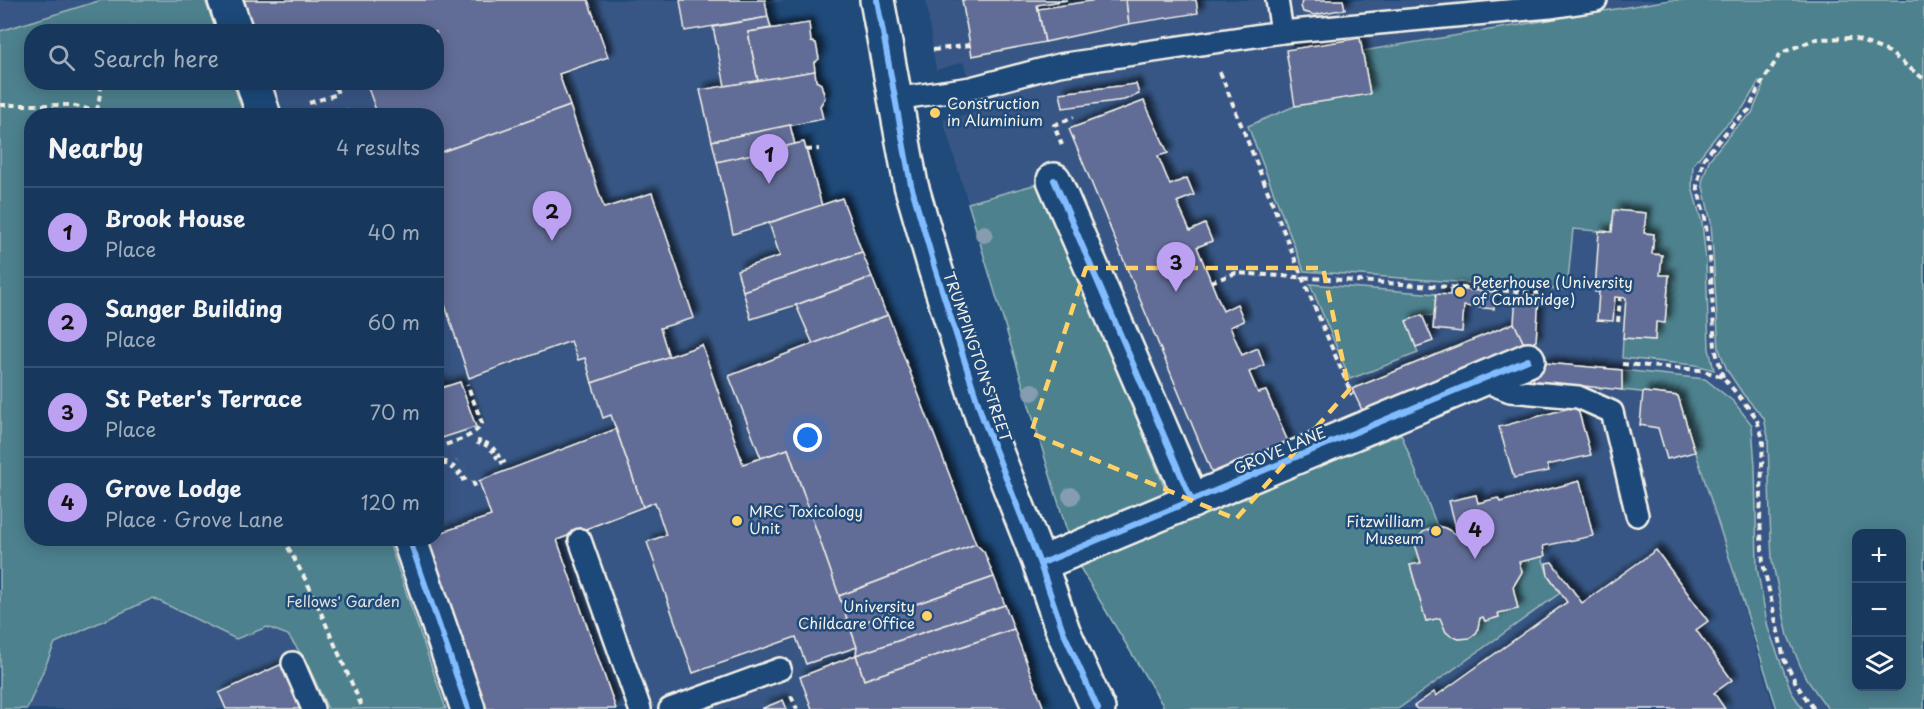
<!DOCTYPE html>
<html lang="en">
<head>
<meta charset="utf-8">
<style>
  :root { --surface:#17385c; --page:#244365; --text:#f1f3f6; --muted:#9eacbb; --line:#365272; --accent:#bca0f2 }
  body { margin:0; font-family:"Playpen Sans",sans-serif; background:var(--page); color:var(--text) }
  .controls { position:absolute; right:18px; bottom:18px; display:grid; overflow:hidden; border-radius:12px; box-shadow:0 3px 15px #0003 }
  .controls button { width:54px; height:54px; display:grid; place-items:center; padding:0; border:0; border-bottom:2px solid var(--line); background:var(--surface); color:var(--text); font:30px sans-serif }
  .you { position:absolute; left:808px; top:438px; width:21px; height:21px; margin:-15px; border:4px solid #fff; border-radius:50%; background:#1a73e8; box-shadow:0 0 0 9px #1a73e833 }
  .badge { display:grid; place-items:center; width:39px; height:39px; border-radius:50%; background:var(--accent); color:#111; font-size:20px; font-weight:700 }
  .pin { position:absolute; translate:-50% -50px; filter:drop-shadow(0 2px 3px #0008) }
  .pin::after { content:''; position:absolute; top:32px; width:21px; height:18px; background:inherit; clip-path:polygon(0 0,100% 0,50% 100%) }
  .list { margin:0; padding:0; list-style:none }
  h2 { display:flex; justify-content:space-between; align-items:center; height:78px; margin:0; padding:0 24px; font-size:26px }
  h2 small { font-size:20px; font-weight:400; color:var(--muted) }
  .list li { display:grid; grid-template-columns:39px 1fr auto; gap:18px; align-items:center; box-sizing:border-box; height:90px; padding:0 24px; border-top:2px solid var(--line) }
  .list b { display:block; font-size:22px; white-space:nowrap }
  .list p { margin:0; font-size:20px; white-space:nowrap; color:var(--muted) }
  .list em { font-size:20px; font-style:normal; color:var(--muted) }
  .icon { flex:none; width:33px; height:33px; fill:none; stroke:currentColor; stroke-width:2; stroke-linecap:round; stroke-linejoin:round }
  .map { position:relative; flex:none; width:1924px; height:709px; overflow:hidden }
  .search { position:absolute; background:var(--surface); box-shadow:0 3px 15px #0003; left:24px; top:24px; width:420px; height:66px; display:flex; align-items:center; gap:15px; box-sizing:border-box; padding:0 21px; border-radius:24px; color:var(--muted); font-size:22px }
  .panel { position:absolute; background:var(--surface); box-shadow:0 3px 15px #0003; left:24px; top:108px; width:420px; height:438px; border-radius:24px }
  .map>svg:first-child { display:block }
  .built { fill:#375785; fill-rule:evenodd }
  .green { fill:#4d818e; stroke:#a0b9bb; stroke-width:1.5; fill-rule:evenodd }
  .building { fill:#626d97; stroke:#f4f1e8; stroke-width:1.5; filter:url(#shadow) }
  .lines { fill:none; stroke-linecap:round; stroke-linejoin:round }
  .lane-casing { stroke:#f4f1e8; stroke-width:26 }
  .street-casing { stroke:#f4f1e8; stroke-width:38 }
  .path { stroke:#f4f1e8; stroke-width:4; stroke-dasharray:6 4.5; stroke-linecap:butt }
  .lane { stroke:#1f4a7a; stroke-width:21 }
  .street { stroke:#1f4a7a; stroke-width:33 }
  .cycleway-casing { stroke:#1f4a7a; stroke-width:10 }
  .cycleway { stroke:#80bcff; stroke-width:6 }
  .tree { fill:#869caf }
  .marked { fill:none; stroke:#ffd166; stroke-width:4.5; stroke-dasharray:12 8; stroke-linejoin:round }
  .poi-dot { fill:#ffd166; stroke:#1f4a7a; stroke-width:2 }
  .labels { text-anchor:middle; stroke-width:5; stroke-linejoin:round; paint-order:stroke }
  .poi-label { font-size:15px; fill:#f4f1e8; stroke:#1f4a7a; text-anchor:start }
  .street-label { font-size:15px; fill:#f4f1e8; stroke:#1f4a7a }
  .park-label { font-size:15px; fill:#dbe0da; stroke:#1f4a7a }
</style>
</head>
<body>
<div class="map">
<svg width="1924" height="709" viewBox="0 0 1924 709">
  <defs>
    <filter id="shadow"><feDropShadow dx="5.5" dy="-5.5" stdDeviation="3" flood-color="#0009"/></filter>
  </defs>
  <rect width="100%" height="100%" fill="#1f4a7a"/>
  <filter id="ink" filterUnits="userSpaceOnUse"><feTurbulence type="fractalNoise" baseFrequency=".0167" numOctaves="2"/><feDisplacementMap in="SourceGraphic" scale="12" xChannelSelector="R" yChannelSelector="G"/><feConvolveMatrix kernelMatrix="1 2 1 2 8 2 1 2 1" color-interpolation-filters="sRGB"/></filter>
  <g filter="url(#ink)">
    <!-- built -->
    <g class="built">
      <polygon points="0,0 215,0 225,31 32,32 32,82 242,83 253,115 32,116 32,538 395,539 454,709 0,709"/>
      <polygon points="237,0 790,0 766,4 771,27 809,23 811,42 816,43 819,59 814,64 816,81 821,84 825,98 820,106 823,119 791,125 795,144 804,142 822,206 849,220 885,311 888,315 976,543 984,552 1044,709 480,709 422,539 436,538 436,116 277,115 266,83 436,82 436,32 248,31"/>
      <path d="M926 0H1924V709H1777L1719 528 1774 709H1165L1076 561 943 120 979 111 963 62 936 70ZM1856 534H1902V686H1856Z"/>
    </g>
    <!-- green -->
    <g class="green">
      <polygon points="102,0 205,0 216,31 32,32 32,82 233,83 244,115 32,116 32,538 388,539 446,709 328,709 306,661 288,635 267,627 236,639 153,598 55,643 27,709 0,709 0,31"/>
      <path d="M1670 0H1924V709H1828L1805 677 1788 636 1772 560 1770 518 1768 437 1764 418 1743 394 1727 370 1719 349 1711 222 1702 182 1709 160 1733 130 1752 113 1763 86 1759 81 1743 108 1722 129 1693 165 1692 187 1702 223 1706 262 1709 349 1714 370 1696 365 1622 358 1623 338 1655 340 1656 322 1665 323 1669 276 1660 275 1662 255 1652 254 1654 234 1644 233 1645 213 1614 211 1612 232 1573 229 1567 290 1304 271 1248 126 1295 106 1370 94 1362 51ZM1856 534H1902V686H1856Z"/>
      <polygon points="1041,183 1170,501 1070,541 968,203"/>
      <polygon points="1310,284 1436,294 1434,316 1422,315 1407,321 1418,353 1350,379"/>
      <polygon points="1622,370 1705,379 1734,402 1752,425 1755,467 1757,568 1768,628 1792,693 1803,709 1777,709 1678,396 1622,390"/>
      <path d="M1401 434 1437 526C1414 534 1414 542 1421 563L1410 565 1426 621 1440 618 1459 639C1476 637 1476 634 1480 618L1483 617 1485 621 1499 617 1498 613 1518 609 1513 587 1522 572 1519 562 1542 557 1548 575 1560 593 1398 709H1165L1076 561Z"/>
    </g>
    <!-- building -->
    <g class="building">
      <polygon points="237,0 588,0 608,57 559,74 570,106 436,154 436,116 378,116 366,82 436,82 436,32 356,32 355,27 342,32 248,32"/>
      <polygon points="680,0 765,0 768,17 685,31"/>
      <polygon points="962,0 1067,0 1037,5 1045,42 972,56"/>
      <polygon points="1097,0 1126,0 1129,24 1045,42 1038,9"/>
      <polygon points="1126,0 1196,0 1198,13 1129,24"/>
      <polygon points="1302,0 1343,0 1345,9 1314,15 1308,13 1303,12 1301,6"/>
      <polygon points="768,17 771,28 748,32 758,81 725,86 713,27"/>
      <polygon points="809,23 811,42 816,43 819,59 814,63 815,71 758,81 748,32"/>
      <polygon points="1360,38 1370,94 1295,106 1286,50"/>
      <polygon points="815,71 816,81 821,84 825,98 820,106 823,119 712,141 700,90"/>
      <polygon points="1136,84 1139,94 1124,100 1063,108 1060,93"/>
      <polygon points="1144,101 1168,153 1158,156 1170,185 1187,178 1194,195 1177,202 1190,231 1205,224 1212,241 1197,247 1223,311 1237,304 1244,321 1230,327 1242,355 1258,348 1264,365 1249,372 1258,393 1266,391 1289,444 1213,475 1069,129"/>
      <polygon points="570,106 604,208 652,193 694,318 660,328 669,357 592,383 585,358 578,360 571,341 469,378 438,284 444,282 440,273 436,274 436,154"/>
      <polygon points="790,125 795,145 717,162 712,141"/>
      <polygon points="804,142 822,206 733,234 717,162"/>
      <polygon points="842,198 862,252 743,291 737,270 780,256 769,223"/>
      <polygon points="1614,210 1646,213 1644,233 1654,234 1652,254 1662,255 1660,275 1669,275 1665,323 1656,322 1655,340 1623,338 1626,298 1615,297 1613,321 1597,320 1599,292 1595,292 1599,231 1612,232"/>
      <polygon points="862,252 872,277 796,305 751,319 743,291"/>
      <polygon points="872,277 885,311 888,315 813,344 796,305"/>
      <polygon points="1450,289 1495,292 1494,309 1464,306 1462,332 1433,329 1436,294 1450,295"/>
      <polygon points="1516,295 1539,297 1536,341 1525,346 1514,323"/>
      <polygon points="888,315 976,544 839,596 788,449 761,458 729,376"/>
      <polygon points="1422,315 1433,341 1416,347 1406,321"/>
      <polygon points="1514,323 1525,346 1364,414 1352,389"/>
      <polygon points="702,345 743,464 788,449 857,647 806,664 796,637 693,673 647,542 666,535 655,502 643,507 611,415 603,418 592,383"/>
      <polygon points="1546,363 1622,370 1622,390 1534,381 1530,367"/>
      <polygon points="438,381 441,388 460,382 476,427 436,440 436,382"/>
      <polygon points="1643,392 1678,396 1695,452 1667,459 1658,428 1640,425"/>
      <polygon points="1577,406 1591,455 1547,465 1549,471 1514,478 1499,427"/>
      <polygon points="616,429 643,507 557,540 616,709 480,709 422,539 436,538 436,534 491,516 479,481"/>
      <polygon points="1580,481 1593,536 1543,546 1545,556 1519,562 1522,572 1513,587 1518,609 1498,613 1499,617 1485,621 1483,617 1480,618 1477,632 1470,638 1459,639 1451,636 1446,632 1440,618 1426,621 1410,565 1421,563 1416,547 1418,538 1423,532 1437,526 1445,528 1458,535 1449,501 1476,495 1478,503 1498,498 1500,502"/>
      <polygon points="976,544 984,552 994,577 850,627 839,596"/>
      <polygon points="1656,550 1708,621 1696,630 1732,680 1714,693 1725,709 1417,709 1414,706 1434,692 1436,696 1567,602 1548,575 1546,563 1552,562 1582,603"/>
      <polygon points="994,577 1005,605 856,655 857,647 850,627"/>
      <polygon points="1005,605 1014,629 864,680 856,655"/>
      <polygon points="1014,629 1044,709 812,709 800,677 856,655 864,680"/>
      <polygon points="282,664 303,709 226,709 219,693"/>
      <polygon points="783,700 787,709 761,709"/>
    </g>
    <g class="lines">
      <defs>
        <g id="lane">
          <polyline points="1277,0 1282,32"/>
          <polyline points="894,99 971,88 1059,65 1282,32 1550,7 1596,0"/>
          <polyline points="1482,380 1510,391 1578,397 1612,412 1637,515"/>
          <polyline points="580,540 640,709"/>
          <polyline points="293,663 313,709"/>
          <polyline points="670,709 780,669"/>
        </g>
        <g id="street">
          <polyline points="225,0 236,32"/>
          <polyline points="877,0 911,185 935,268 983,419 1040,564 1063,631 1098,709"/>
          <polyline points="253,82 264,116"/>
          <polyline points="1054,180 1192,501"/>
          <polyline points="409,538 468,709"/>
          <polyline points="1040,564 1528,360"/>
        </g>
      </defs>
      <!-- lane casing -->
      <use href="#lane" class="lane-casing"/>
      <!-- street casing -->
      <use href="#street" class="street-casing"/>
      <!-- path -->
      <g class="path">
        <polyline points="132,32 138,25"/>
        <polyline points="933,50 970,45"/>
        <polyline points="1220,72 1302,277 1352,395"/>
        <polyline points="309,103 338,94 334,82"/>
        <polyline points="0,105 71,105 118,116"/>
        <polyline points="97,111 102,82"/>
        <polyline points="333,116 351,109 353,116"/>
        <polyline points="1062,145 1054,125 1074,117"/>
        <polyline points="806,150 819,149"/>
        <polyline points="1211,282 1236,273 1539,293"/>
        <polyline points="1618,322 1620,297"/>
        <polyline points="1622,364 1700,370 1723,377 1756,417 1763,439 1760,520 1763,563 1784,659 1798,687 1814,709"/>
        <polyline points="1723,377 1715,348 1710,259 1705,218 1697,185 1704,158 1734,123 1749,110 1758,89 1781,53 1816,39 1853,38 1889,52 1924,79"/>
        <polyline points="478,445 480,437"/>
        <polyline points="485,447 488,441"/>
        <path d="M436 448C451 442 475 438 482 423L467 384"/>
        <polyline points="491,452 497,446"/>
        <polyline points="495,458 503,453"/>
        <polyline points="436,460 437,466"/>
        <polyline points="500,463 508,460"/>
        <polyline points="445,466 446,458"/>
        <polyline points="451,470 457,461"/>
        <polyline points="457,475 465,468"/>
        <polyline points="461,480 470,477"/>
        <polyline points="473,481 476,489"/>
        <polyline points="283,538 311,590 363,709"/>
        <polyline points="791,696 797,709"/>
      </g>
      <!-- lane -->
      <use href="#lane" class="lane"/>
      <!-- street -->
      <use href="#street" class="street"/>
      <defs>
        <g id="cycleway">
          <polyline points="877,0 911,185 935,268 983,419 1040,564 1063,631 1098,709"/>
          <polyline points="1054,180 1192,501"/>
          <polyline points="409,538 468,709"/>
          <polyline points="1040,564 1528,360"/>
        </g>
      </defs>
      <!-- cycleway casing -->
      <use href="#cycleway" class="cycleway-casing"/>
      <!-- cycleway -->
      <use href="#cycleway" class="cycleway"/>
    </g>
    <!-- trees -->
    <g class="tree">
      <circle cx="984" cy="234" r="9"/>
      <circle cx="1032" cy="392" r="9"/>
      <circle cx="1071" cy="496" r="9"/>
    </g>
  </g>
  <!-- marked area -->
  <path class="marked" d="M1086 268H1323L1349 390 1236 519 1031 433Z"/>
  <!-- markers -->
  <g class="poi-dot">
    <circle cx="935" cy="113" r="6"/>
    <circle cx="1460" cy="292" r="6"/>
    <circle cx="737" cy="521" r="6"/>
    <circle cx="1436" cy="531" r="6"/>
    <circle cx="927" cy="616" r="6"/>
  </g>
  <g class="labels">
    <!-- poi labels -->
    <g class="poi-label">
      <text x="947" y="109">Construction<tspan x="947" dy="17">in Aluminium</tspan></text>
      <text x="1472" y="288">Peterhouse (University<tspan x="1472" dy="17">of Cambridge)</tspan></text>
      <text x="749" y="517">MRC Toxicology<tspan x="749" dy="17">Unit</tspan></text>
      <text x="1424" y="527" text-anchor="end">Fitzwilliam<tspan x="1424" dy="17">Museum</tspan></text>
      <text x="915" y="612" text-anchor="end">University<tspan x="915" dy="17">Childcare Office</tspan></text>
    </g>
    <!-- street labels -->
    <g class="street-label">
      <text transform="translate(977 357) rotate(71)" y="5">TRUMPINGTON STREET</text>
      <text transform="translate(1280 451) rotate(-23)" y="5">GROVE LANE</text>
    </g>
    <!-- park labels -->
    <g class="park-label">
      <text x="343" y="607">Fellows' Garden</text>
    </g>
  </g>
</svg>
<div class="controls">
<button>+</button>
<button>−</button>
<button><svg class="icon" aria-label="layers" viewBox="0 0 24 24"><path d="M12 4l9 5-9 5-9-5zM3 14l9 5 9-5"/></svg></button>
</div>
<div class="you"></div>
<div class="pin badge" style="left:769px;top:184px">1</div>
<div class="pin badge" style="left:552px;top:241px">2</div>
<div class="pin badge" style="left:1176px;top:292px">3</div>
<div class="pin badge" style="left:1475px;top:559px">4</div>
<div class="search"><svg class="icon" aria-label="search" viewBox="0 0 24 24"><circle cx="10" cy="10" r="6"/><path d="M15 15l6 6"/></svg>Search here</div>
<section class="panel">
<h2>Nearby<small>4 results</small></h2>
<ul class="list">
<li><span class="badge">1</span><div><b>Brook House</b><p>Place</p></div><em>40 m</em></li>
<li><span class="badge">2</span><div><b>Sanger Building</b><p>Place</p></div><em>60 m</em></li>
<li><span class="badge">3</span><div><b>St Peter's Terrace</b><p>Place</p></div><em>70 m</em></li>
<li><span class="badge">4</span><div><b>Grove Lodge</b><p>Place · Grove Lane</p></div><em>120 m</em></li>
</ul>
</section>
</div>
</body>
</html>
